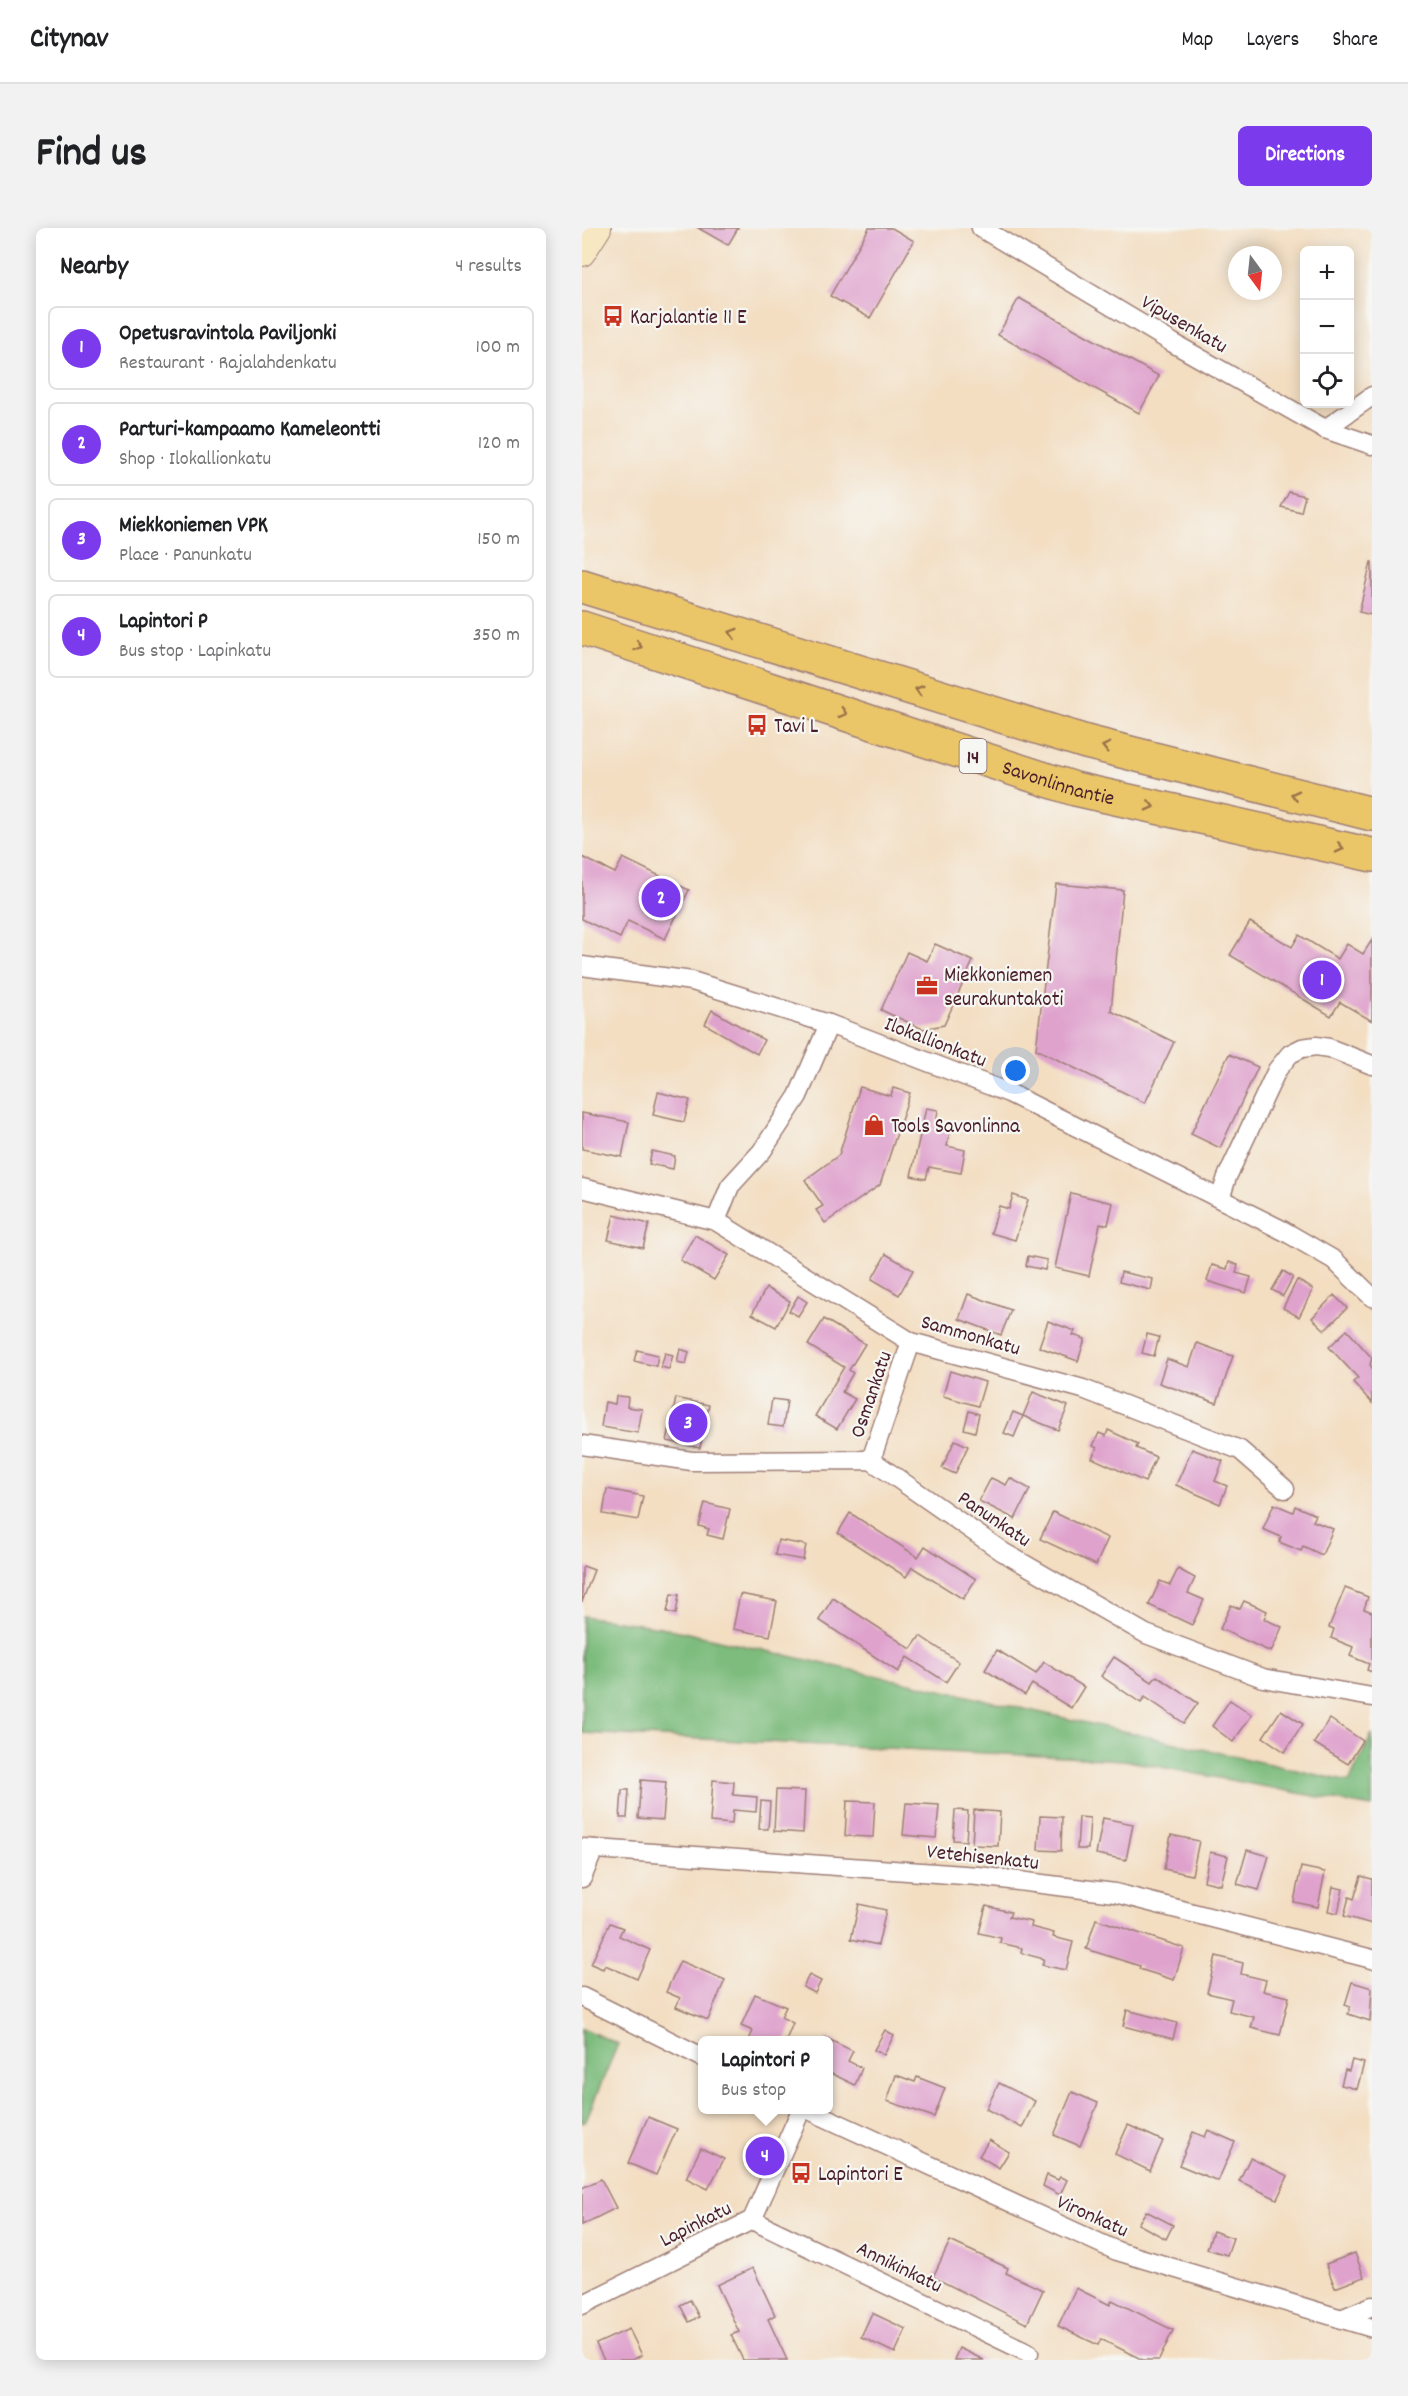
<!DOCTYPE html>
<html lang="en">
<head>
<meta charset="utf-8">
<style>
  :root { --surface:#fff; --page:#f2f2f2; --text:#202124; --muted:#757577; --line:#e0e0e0; --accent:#7c3aed }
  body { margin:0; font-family:Dekko,sans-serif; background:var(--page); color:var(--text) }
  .controls { position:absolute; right:18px; top:18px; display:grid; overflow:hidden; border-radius:9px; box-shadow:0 3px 15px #0003 }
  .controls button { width:54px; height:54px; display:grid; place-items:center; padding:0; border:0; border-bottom:2px solid var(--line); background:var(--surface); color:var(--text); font:30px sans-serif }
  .compass { position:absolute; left:646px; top:18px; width:54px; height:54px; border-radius:50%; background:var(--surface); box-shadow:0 3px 15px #0003; rotate:165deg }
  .you { position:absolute; left:434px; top:843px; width:21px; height:21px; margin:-15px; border:4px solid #fff; border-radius:50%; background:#1a73e8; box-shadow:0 0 0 9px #1a73e833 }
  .badge { display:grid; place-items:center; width:39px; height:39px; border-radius:50%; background:var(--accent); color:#fff; font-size:20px; font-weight:700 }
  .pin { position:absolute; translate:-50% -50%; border:3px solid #fff; box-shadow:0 2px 6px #0006 }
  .popup { position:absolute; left:116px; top:1808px; width:135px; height:78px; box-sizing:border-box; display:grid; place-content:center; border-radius:9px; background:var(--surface); filter:drop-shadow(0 2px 4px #0005); font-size:20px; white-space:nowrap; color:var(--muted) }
  .popup b { font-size:22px; color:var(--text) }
  .popup::after { content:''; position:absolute; left:50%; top:100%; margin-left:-12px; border:12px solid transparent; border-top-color:var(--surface) }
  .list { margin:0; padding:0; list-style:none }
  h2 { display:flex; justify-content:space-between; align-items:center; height:78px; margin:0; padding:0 24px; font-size:26px }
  h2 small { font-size:20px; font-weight:400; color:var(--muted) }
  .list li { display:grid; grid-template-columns:39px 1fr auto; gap:18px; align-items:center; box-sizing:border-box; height:84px; margin:0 12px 12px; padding:0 12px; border:2px solid var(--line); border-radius:9px }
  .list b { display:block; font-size:22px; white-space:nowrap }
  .list p { margin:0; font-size:20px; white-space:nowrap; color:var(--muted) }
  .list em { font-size:20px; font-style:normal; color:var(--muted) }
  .icon { flex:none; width:33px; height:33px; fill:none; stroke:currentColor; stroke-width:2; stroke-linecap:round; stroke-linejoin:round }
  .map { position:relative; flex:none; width:790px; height:2132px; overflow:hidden; border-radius:9px }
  header { display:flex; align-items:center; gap:36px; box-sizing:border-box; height:84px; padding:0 30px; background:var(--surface); border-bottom:2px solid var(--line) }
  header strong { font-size:28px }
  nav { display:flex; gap:33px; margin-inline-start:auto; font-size:21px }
  .intro { display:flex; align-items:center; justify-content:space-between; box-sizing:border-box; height:144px; padding:0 36px }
  h1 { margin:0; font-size:42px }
  .button { padding:15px 27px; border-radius:9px; background:var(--accent); color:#fff; font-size:21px; font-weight:700 }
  main { display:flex; gap:36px; padding:0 36px }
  aside { flex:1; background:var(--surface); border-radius:9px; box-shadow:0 3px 15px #0003 }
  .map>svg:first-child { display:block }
  .forest { fill:#7dbc7d; stroke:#646e54; stroke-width:1.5 }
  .building { fill:#dfa2cd }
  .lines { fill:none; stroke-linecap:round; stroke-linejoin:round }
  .street-casing { stroke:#9e7e76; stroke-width:21 }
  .secondary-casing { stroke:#9e7e76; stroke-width:28 }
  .highway-casing { stroke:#9e7e76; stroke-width:36 }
  .street { stroke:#fff; stroke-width:18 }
  .secondary { stroke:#f7e8c3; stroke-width:26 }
  .highway { stroke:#ebc669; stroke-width:33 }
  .oneway { stroke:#9a724a }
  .labels { text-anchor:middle; stroke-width:4.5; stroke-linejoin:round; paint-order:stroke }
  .shield { fill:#f6f6f2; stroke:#7e6067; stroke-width:1.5 }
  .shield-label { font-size:20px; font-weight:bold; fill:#4a1f2b }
  .poi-label { font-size:21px; fill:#4a1f2b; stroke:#f6f6f2; text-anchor:start }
  .street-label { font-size:21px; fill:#4a1f2b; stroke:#f6f6f2 }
</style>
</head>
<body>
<header>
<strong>Citynav</strong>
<nav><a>Map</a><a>Layers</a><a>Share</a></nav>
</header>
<div class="intro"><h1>Find us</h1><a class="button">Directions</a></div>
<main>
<aside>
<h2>Nearby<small>4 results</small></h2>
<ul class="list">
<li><span class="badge">1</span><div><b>Opetusravintola Paviljonki</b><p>Restaurant · Rajalahdenkatu</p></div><em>100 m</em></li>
<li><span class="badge">2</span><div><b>Parturi-kampaamo Kameleontti</b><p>Shop · Ilokallionkatu</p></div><em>120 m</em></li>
<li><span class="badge">3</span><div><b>Miekkoniemen VPK</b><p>Place · Panunkatu</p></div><em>150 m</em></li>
<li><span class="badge">4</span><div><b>Lapintori P</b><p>Bus stop · Lapinkatu</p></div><em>350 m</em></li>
</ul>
</aside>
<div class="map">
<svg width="790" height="2132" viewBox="0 0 790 2132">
  <rect width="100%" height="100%" fill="#f6f6f2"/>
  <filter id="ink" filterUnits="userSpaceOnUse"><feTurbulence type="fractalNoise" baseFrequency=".0167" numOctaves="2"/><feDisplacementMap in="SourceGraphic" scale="12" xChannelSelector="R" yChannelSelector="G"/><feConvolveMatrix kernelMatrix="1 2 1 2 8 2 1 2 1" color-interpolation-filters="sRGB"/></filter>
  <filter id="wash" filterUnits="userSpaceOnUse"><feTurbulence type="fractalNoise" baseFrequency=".008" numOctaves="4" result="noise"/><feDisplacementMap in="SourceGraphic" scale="24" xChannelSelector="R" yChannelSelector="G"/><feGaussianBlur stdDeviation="1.35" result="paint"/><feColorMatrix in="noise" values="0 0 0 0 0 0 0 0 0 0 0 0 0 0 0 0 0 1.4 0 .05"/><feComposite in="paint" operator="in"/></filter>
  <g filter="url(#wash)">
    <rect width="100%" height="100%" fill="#f3dec2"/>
    <!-- forest -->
    <g class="forest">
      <polygon points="0,1388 79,1399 767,1554 790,1506 790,1579 542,1532 0,1505"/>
      <polygon points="0,1800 36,1816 3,1894 0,1895"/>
    </g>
    <g id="blocks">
      <!-- building -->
      <g class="building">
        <polygon points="116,0 156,0 146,17"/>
        <polygon points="287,0 310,0 332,13 288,90 248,68"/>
        <polygon points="437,70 577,148 557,185 416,107"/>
        <polygon points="707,264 723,268 719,284 699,279"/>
        <polygon points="789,334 790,334 790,387 777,384"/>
        <polygon points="0,629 33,645 41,630 107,662 83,711 46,693 38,710 0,691"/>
        <polygon points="474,656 541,662 529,783 592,814 563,875 454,821"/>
        <polygon points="668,694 710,719 717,707 756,731 765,716 781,726 790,712 790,793 758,774 749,788 648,727"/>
        <polygon points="353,716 391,733 362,797 341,801 299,782 325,724 345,733"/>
        <polygon points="130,782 182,812 175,826 123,796"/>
        <polygon points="647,826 676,839 638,920 609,906"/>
        <polygon points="278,859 309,868 311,860 328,865 298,957 243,995 234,982 241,978 223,952 257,927"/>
        <polygon points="76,864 108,872 102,894 71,887"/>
        <polygon points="344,880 356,882 353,901 368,903 365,918 383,922 379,945 347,939 344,951 329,948"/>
        <polygon points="0,885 47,894 40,929 0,921"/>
        <polygon points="70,923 93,928 91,941 67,936"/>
        <polygon points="489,965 531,975 526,997 518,996 507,1048 473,1040"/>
        <polygon points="431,967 446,972 433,1012 409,1005 417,978 427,981"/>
        <polygon points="32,987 67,996 61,1020 26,1012"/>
        <polygon points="113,1007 147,1027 132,1052 98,1032"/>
        <polygon points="304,1026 331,1042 317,1067 290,1051"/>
        <polygon points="446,1028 465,1032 463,1042 444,1038"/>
        <polygon points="647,1034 656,1037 654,1045 669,1049 664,1065 625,1053 630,1037 645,1041"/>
        <polygon points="701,1043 711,1049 701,1068 690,1062"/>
        <polygon points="539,1044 571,1051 569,1062 537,1054"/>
        <polygon points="715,1052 731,1061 717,1089 701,1080"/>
        <polygon points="184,1060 208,1073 194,1099 170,1086"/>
        <polygon points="386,1066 429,1082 419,1107 377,1091"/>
        <polygon points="752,1067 765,1080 743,1102 730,1090"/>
        <polygon points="216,1068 225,1074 216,1088 207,1083"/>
        <polygon points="242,1091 283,1116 267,1142 271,1145 260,1164 273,1171 255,1201 233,1188 262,1139 226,1117"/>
        <polygon points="466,1093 493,1103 491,1107 503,1111 496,1133 457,1119"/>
        <polygon points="765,1102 790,1130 788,1137 790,1139 790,1175 771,1154 776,1150 747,1119"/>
        <polygon points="565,1106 577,1109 572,1128 560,1125"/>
        <polygon points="615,1115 651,1128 635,1175 577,1155 585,1131 607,1139"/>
        <polygon points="98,1121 107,1124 104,1136 95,1134"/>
        <polygon points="55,1122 76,1127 74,1138 52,1133"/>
        <polygon points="83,1125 91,1127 87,1141 79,1139"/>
        <polygon points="368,1143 403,1154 396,1178 361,1168"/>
        <polygon points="451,1164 486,1178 476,1202 441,1188"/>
        <polygon points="34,1168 46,1169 45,1179 60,1181 56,1205 19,1199 23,1174 33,1176"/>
        <polygon points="94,1170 127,1177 118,1220 85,1213"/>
        <polygon points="190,1171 205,1173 201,1199 186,1197"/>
        <polygon points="387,1183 397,1186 393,1204 382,1201"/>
        <polygon points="431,1184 441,1188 432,1209 422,1205"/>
        <polygon points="526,1202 556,1216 554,1220 574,1229 563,1254 510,1230 515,1220 511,1218 517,1205 524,1208"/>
        <polygon points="373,1212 386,1218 373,1246 360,1240"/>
        <polygon points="610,1221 641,1233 633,1253 645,1258 638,1276 594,1257"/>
        <polygon points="409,1250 424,1257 428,1250 448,1261 433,1291 397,1273"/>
        <polygon points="25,1261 61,1268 56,1292 21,1286"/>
        <polygon points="123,1275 148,1281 141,1311 125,1307 127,1301 117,1298"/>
        <polygon points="692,1276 711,1284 713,1278 734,1287 731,1293 751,1301 740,1327 721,1318 719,1323 697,1314 699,1309 681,1301"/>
        <polygon points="471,1284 526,1310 514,1337 458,1311"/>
        <polygon points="268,1285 336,1329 343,1318 394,1351 381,1371 330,1339 324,1349 256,1305"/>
        <polygon points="196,1312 224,1317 221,1332 193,1327"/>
        <polygon points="1,1338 12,1342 0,1374 0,1341"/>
        <polygon points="596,1341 613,1350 606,1365 622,1372 610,1397 567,1377 578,1353 588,1357"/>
        <polygon points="763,1360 786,1369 782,1381 790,1384 790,1444 785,1442 787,1436 768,1428 771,1419 749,1410 752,1401 747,1399"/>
        <polygon points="89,1366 97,1367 94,1386 85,1384"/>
        <polygon points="158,1366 195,1373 188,1408 151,1401"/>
        <polygon points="251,1370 329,1421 338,1408 377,1434 364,1454 325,1429 316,1444 237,1392"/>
        <polygon points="662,1373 685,1383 682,1391 700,1399 689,1424 638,1401 649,1377 658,1381"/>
        <polygon points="415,1422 454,1446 462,1434 502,1459 489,1480 450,1456 443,1467 403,1442"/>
        <polygon points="532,1429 570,1454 575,1448 616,1475 602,1495 563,1469 559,1475 519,1448"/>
        <polygon points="648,1472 670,1487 651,1514 630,1498"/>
        <polygon points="699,1482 721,1496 703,1524 681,1509"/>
        <polygon points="748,1491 781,1513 766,1536 732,1515"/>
        <polygon points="59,1552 84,1554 81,1592 56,1590"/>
        <polygon points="131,1552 152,1554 151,1567 175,1569 174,1584 151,1582 150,1596 128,1594"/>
        <polygon points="40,1562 47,1562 45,1590 38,1590"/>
        <polygon points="194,1562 223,1563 221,1605 192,1603"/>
        <polygon points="179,1573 188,1574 186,1601 177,1601"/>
        <polygon points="265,1573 293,1574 291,1609 263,1608"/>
        <polygon points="324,1575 357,1577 354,1610 321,1607"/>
        <polygon points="373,1582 386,1583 384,1613 371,1612"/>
        <polygon points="392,1582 418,1584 416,1618 390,1617"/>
        <polygon points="458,1588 480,1589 479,1623 456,1622"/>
        <polygon points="497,1589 508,1590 506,1621 495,1621"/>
        <polygon points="521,1590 551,1596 544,1632 514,1626"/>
        <polygon points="589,1607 617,1613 610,1647 582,1641"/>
        <polygon points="665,1622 687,1628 677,1662 655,1656"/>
        <polygon points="628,1624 646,1628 639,1657 622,1653"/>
        <polygon points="719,1639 743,1644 736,1679 712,1674"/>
        <polygon points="779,1648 790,1651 790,1696 762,1688 767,1669 772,1671"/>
        <polygon points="751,1659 761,1661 756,1685 746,1683"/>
        <polygon points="277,1676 304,1682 296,1717 269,1711"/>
        <polygon points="404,1678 429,1684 427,1689 450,1694 449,1699 472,1705 471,1709 491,1714 484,1742 460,1737 462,1731 439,1725 440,1720 418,1715 419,1710 397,1705"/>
        <polygon points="514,1691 602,1720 592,1752 557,1741 558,1738 504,1721"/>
        <polygon points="28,1695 41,1700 37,1708 68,1722 55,1751 23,1737 21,1741 9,1736"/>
        <polygon points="634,1728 661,1735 659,1746 684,1752 681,1763 707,1769 698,1807 669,1800 672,1789 647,1783 650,1771 625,1765"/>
        <polygon points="98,1733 143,1752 126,1792 94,1779 98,1770 84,1764"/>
        <polygon points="227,1747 239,1753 233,1765 221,1759"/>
        <polygon points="770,1754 790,1760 788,1793 766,1786 768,1779 763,1777"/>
        <polygon points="173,1766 204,1779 199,1789 211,1795 204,1812 167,1812 171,1803 159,1798"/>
        <polygon points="545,1782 595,1795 591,1811 541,1798"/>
        <polygon points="303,1802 312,1807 302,1827 292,1822"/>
        <polygon points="244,1810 271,1823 266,1833 280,1840 273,1857 246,1844 248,1840 246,1839"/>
        <polygon points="770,1832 782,1835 775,1861 759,1857 763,1842 767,1843"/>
        <polygon points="314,1847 333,1854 335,1849 363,1860 352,1889 305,1873"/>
        <polygon points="417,1855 453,1873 440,1900 404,1881"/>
        <polygon points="490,1864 516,1875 498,1918 472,1907"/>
        <polygon points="66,1889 95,1901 74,1947 46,1935"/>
        <polygon points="546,1897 581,1913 568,1943 533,1926"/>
        <polygon points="626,1902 653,1914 636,1953 597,1937 611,1904 623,1909"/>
        <polygon points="407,1912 427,1924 417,1940 397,1928"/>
        <polygon points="119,1920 142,1931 126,1961 104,1950"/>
        <polygon points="668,1930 706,1948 695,1971 657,1953"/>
        <polygon points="465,1947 476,1952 478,1949 485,1952 478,1967 461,1958"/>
        <polygon points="19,1951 34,1980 0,1997 0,1960"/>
        <polygon points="564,1983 591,1997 584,2011 556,1996"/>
        <polygon points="631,2003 651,2010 645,2027 625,2021"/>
        <polygon points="368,2013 426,2040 424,2045 461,2062 445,2096 351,2049"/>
        <polygon points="773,2025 782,2049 753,2060 744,2036"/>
        <polygon points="171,2040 193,2087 186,2091 205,2132 161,2132 149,2107 157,2104 135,2057"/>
        <polygon points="494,2060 528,2077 530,2072 591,2102 577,2132 561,2132 519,2111 516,2117 476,2098"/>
        <polygon points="108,2072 117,2089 107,2094 98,2077"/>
        <polygon points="290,2085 324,2101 313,2125 279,2109"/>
        <polygon points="47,2101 60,2127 50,2132 22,2132 14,2116"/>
        <polygon points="377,2120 402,2132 372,2132"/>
      </g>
    </g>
  </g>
  <g filter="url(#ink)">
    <use href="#blocks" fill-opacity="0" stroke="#9e7e76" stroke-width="1.5"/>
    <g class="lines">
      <defs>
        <g id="street">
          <polyline points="399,0 591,115 743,201 790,217"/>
          <polyline points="743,201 790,168"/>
          <polyline points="0,738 110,753 247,796 427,865 702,1003 752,1032 790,1069"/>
          <polyline points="0,960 134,993 329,1114 501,1161 658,1222 703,1261"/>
          <polyline points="638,971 645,949 695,842 708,826 720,820 734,818 747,820 790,837"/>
          <polyline points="134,993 148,958 180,923 216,868 247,796"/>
          <polyline points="0,1217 110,1233 289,1232 421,1324 564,1406 681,1450 790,1469"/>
          <polyline points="289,1232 329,1114"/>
          <polyline points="0,1620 396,1648 533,1665 790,1731"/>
          <polyline points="0,1650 12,1621"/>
          <polyline points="0,1769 120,1829"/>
          <polyline points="227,1882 535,2023 790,2100"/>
          <polyline points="170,1992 447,2125"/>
          <polyline points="0,2077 170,1992 219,1882"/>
          <polyline points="759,2091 790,2078"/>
        </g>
        <polyline id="secondary" points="0,25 16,0"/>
        <g id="highway">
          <polyline points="0,358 504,514 790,586"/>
          <path id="s1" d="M0 400 493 561 790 627"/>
        </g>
      </defs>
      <!-- street casing -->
      <use href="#street" class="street-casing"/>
      <!-- secondary casing -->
      <use href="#secondary" class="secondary-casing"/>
      <!-- highway casing -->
      <use href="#highway" class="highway-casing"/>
      <!-- street -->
      <use href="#street" class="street"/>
      <!-- secondary -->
      <use href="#secondary" class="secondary"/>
      <!-- highway -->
      <use href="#highway" class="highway"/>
    </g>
    <!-- one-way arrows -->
    <defs><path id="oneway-chevron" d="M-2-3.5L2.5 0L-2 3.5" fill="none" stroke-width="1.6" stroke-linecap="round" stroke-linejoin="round" transform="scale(1.5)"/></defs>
    <g class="oneway">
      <use href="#oneway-chevron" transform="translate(151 405) rotate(-163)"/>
      <use href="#oneway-chevron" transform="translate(56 418) rotate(18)"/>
      <use href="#oneway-chevron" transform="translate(337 462) rotate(-163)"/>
      <use href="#oneway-chevron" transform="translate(261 485) rotate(18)"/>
      <use href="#oneway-chevron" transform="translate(524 519) rotate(-166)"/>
      <use href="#oneway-chevron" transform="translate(713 567) rotate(-166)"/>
      <use href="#oneway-chevron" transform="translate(568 578) rotate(13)"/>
      <use href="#oneway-chevron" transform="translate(758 620) rotate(13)"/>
    </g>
  </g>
  <!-- icons -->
  <defs>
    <symbol id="bus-bare" viewBox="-9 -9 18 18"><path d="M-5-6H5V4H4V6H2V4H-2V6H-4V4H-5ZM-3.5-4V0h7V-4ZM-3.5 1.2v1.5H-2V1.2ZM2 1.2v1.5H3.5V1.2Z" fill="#c8321e" stroke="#f6f6f2" stroke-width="2.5" paint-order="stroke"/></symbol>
    <symbol id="office-bare" viewBox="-9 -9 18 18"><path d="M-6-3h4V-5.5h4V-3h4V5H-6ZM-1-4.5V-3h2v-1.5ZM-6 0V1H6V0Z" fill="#c8321e" stroke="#f6f6f2" stroke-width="2.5" paint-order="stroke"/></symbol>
    <symbol id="shop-bare" viewBox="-9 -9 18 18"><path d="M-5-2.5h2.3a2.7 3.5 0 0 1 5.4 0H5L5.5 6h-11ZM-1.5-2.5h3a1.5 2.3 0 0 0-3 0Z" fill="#c8321e" stroke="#f6f6f2" stroke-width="2.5" paint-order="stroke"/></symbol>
  </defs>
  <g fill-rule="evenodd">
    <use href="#bus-bare" x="16" y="73" width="30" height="30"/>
    <use href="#bus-bare" x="160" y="482" width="30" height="30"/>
    <use href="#office-bare" x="330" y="743" width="30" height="30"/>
    <use href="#shop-bare" x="277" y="882" width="30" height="30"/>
    <use href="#bus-bare" x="204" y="1930" width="30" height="30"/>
  </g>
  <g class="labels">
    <!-- shield labels -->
    <rect class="shield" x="377.5" y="511" width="27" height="34" rx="4.5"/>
    <g class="shield-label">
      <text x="391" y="535">14</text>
    </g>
    <!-- poi labels -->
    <g class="poi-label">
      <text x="48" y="95">Karjalantie 11 E</text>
      <text x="192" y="504">Tavi L</text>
      <text x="362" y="753">Miekkoniemen<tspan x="362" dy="24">seurakuntakoti</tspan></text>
      <text x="309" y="904">Tools Savonlinna</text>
      <text x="236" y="1952">Lapintori E</text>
    </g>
    <!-- street labels -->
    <g class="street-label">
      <text transform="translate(603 95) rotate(30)" y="7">Vipusenkatu</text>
      <text dy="7" stroke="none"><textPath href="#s1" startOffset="501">Savonlinnantie</textPath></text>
      <text transform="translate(354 813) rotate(21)" y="7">Ilokallionkatu</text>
      <text transform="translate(389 1106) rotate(16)" y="7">Sammonkatu</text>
      <text transform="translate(288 1166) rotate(-71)" y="7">Osmankatu</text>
      <text transform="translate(413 1290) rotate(34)" y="7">Panunkatu</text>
      <text transform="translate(401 1628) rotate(6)" y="7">Vetehisenkatu</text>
      <text transform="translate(511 1987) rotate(24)" y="7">Vironkatu</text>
      <text transform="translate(113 1995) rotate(-27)" y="7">Lapinkatu</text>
      <text transform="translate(318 2038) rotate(26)" y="7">Annikinkatu</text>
    </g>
  </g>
</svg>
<div class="controls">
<button>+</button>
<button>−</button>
<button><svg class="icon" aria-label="locate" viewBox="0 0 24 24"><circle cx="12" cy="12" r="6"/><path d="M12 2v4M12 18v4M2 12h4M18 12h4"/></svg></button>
</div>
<svg class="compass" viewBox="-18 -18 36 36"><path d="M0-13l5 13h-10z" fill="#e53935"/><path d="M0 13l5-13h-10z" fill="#757577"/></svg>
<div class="you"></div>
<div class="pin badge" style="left:740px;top:752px">1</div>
<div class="pin badge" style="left:79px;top:670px">2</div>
<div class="pin badge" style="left:106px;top:1195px">3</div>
<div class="pin badge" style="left:183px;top:1928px">4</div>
<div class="popup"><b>Lapintori P</b>Bus stop</div>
</div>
</main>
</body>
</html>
